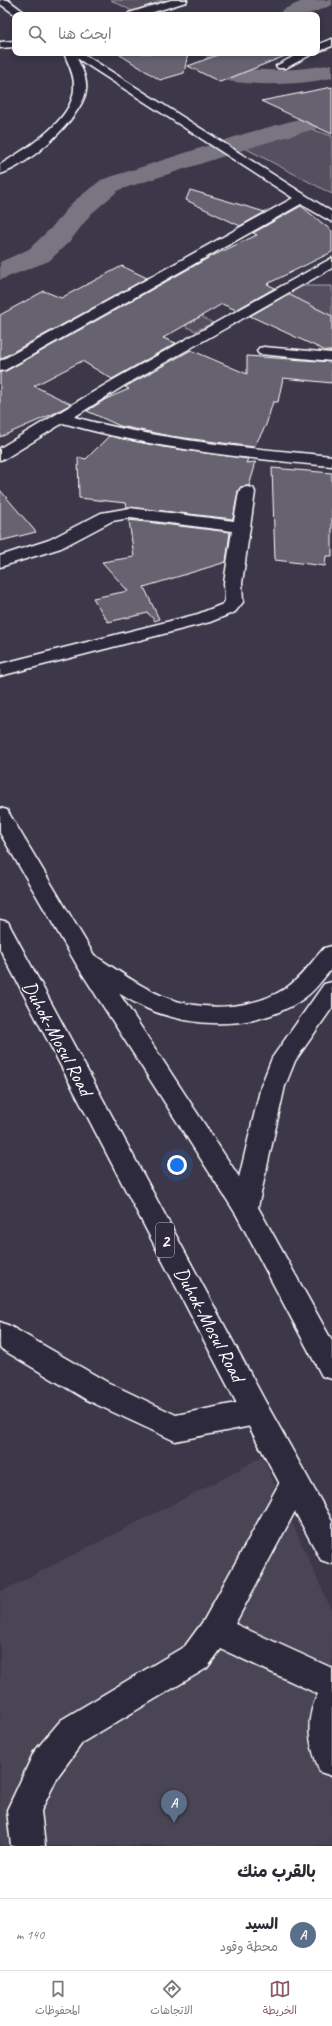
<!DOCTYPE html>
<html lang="ar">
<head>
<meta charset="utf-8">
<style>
  :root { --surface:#fff; --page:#f7f7f7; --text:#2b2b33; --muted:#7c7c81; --line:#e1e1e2; --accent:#8a5d65 }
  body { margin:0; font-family:Caveat,"Playpen Sans Arabic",sans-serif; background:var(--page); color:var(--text); direction:rtl }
  .you { position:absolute; left:177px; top:1165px; width:14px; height:14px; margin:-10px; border:3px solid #fff; border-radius:50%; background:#1a73e8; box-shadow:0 0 0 6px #1a73e833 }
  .badge { display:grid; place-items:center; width:26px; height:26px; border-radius:50%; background:var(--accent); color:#fff; font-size:13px; font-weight:700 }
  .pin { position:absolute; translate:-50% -33px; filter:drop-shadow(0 1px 2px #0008) }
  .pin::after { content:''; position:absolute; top:21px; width:14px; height:12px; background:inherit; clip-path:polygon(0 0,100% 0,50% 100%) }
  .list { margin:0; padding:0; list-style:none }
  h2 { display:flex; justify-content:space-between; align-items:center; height:52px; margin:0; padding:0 16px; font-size:17px }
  h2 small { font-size:13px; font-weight:400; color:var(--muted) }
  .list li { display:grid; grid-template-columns:26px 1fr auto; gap:12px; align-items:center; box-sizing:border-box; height:72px; padding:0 16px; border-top:1px solid var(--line) }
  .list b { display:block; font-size:15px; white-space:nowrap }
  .list p { margin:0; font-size:13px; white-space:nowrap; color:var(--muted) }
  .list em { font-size:13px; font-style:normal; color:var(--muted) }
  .icon { flex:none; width:22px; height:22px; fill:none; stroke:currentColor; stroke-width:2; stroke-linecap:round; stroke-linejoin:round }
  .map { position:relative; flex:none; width:332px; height:1846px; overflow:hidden; direction:ltr }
  .search { position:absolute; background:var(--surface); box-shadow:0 2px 6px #0003; left:12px; right:12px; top:12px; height:44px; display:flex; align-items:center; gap:10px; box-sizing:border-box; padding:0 14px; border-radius:8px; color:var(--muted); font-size:15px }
  .sheet { height:124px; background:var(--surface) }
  nav { display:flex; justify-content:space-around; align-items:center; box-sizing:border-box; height:56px; border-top:1px solid var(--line); background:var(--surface); font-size:11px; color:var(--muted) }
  nav a { display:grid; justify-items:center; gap:2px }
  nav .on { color:var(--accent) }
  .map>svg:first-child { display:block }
  .built { fill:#494455 }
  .green { fill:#555060; stroke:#aaa8b0 }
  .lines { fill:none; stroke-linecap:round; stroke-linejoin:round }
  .river { fill:#797682; fill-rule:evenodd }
  .building { fill:#666270; stroke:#fff }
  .minor-casing { stroke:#fff; stroke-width:3 }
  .major-casing { stroke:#fff; stroke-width:3 }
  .highway-casing { stroke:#fff; stroke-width:3 }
  .minor { fill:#2f2a3d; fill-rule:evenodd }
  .major { fill:#2f2a3d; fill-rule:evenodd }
  .highway { fill:#2f2a3d; fill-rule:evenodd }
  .labels { text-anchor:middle; stroke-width:3; stroke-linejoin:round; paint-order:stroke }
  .shield { fill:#2f2a3d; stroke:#c1bfc5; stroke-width:1 }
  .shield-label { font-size:19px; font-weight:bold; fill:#fff }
  .street-label { font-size:20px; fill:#fff; stroke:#2f2a3d }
</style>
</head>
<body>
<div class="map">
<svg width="332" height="1846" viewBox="0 0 332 1846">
  <rect width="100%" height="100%" fill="#3c3749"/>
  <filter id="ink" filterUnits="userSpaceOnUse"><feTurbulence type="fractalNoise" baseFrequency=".025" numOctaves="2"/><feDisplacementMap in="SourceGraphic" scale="8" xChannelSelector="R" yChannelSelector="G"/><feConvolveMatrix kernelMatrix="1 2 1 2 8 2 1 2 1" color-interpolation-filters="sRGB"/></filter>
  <g filter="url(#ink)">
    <!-- built -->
    <polygon class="built" points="262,1456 332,1611 332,1846 0,1846 0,1592 230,1475"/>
    <!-- green -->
    <g class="green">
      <polygon points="111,0 166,0 132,11"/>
      <polygon points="308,128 332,136 332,194 243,147"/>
      <polygon points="290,286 332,286 332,328 288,294"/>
      <polygon points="201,316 213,323 195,331 185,326"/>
    </g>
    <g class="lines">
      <!-- river -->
      <g class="river">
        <polygon points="305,0 332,0 332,5 307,15 279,15 282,10"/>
        <path d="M209 53H232L225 62 227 67C261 72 298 71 332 64V78C292 86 248 87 208 77L205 72 203 61Z"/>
        <polygon points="332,110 332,124 265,143 119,190 91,214 71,240 49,261 0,280 0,262 29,249 51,228 73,202 101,180 247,133"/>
      </g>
    </g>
    <!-- building -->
    <g class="building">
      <polygon points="117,53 188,53 184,73 160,80"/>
      <polygon points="223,53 289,53 290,54 220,82 188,66"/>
      <polygon points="332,87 332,134 261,101"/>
      <polygon points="190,190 265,212 240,226 186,200"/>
      <polygon points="301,206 332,231 332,252 267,284 275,288 236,310 222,304 163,338 176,343 112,379 82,361 34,386 71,404 53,414 0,437 0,372 6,371 210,257 257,235 253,233"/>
      <polygon points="122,266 147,278 0,359 0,315 44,291 61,298"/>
      <polygon points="288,294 332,316 332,351 326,351 250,316"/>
      <polygon points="191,350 247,374 247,356 332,362 332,383 283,378 278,402 273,402 266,425 254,447 170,436 120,426 87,411 106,399 129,389 125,387"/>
      <polygon points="109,436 163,447 248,459 246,463 256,462 253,466 255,466 249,486 241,487 238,491 233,519 127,507 126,503 79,498 78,457 86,459"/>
      <polygon points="272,468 332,473 332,556 326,556 325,566 275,560"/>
      <polygon points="0,490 36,532 0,541"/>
      <polygon points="129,520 230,532 226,562 144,587 159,619 155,621 148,613 108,622 93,598 128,591 102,562 134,557"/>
    </g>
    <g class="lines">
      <defs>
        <g id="minor">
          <polygon points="171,0 187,0 186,2 144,15 128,15 129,13"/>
          <polygon points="332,39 332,46 317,52 317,45"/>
          <polygon points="15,41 15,47 0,48 0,42"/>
          <polygon points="69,53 82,53 332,212 332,222 301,204 5,370 0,371 0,361 293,198"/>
          <polygon points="300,53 314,53 286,68 278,68 276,66"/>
          <path d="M332 258V268L125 385 74 417C159 440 245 448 332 456V466C241 458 151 448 63 423L6 458 0 460V448L115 379Z"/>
          <polygon points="264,347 332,353 332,361 259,354 257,351 259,348"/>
          <polygon points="247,487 253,488 255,492 242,583 243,602 235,612 210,622 0,676 0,664 198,614 223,604 225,601 224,583 232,531 130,518 112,521 61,548 0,567 0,556 49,540 101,513 130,508 234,521 239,492 241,488"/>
          <polygon points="0,1322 10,1326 107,1382 176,1415 256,1399 266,1403 270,1412 266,1421 256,1425 175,1441 87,1400 0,1348"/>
          <path d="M295 1469 305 1473 310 1483 235 1624 332 1668V1776L320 1772C309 1745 304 1721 318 1694L221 1649 207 1668 83 1742 58 1776 41 1811 45 1846H11L7 1810 34 1752 61 1720 185 1646 204 1620 285 1473Z"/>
        </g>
        <g id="major">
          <polygon points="0,0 8,0 28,15 16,15 0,4"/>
          <path d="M64 53H74C80 64 88 78 86 91 81 119 27 167 0 174V165C26 149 76 119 74 85 74 74 68 63 64 53Z"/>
          <path d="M332 946V968C323 979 314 992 303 999 258 1030 196 1029 148 1009 123 998 101 981 78 967L75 961 78 955 86 953 94 955C117 970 140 987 165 997 202 1012 252 1010 286 988 301 978 312 961 324 948Z"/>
          <polygon points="332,982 332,1008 295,1061 285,1086 258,1207 254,1214 245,1218 236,1214 232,1207 261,1086 272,1058 324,984"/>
        </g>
        <g id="highway">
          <polygon points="0,808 7,810 94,955 254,1200 332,1341 332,1379 322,1376 236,1214 78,967 0,833"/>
          <polygon points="0,920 8,922 11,928 266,1403 332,1521 332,1564 321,1560 246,1421 0,949"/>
        </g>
      </defs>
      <!-- minor casing -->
      <use href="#minor" class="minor-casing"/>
      <!-- major casing -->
      <use href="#major" class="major-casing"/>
      <!-- highway casing -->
      <use href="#highway" class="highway-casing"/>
      <!-- minor -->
      <use href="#minor" class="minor"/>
      <!-- major -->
      <use href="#major" class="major"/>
      <!-- highway -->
      <use href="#highway" class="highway"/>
    </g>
  </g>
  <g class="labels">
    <!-- shield labels -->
    <rect class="shield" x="156" y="1223" width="18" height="34" rx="3"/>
    <g class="shield-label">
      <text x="165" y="1247">2</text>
    </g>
    <!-- street labels -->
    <g class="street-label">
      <text transform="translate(58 1038) rotate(62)" y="7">Duhok-Mosul Road</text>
      <text transform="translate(210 1324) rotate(62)" y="7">Duhok-Mosul Road</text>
    </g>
  </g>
</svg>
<div class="you"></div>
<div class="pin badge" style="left:174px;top:1823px;background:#5c6f8a">A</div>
<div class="search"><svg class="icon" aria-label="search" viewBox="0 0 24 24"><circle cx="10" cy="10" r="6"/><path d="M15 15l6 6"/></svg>ابحث هنا</div>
</div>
<section class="sheet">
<h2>بالقرب منك<small></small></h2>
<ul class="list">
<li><span class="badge" style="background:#5c6f8a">A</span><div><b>السيد</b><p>محطة وقود</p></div><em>140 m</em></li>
</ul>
</section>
<nav>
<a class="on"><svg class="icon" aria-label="map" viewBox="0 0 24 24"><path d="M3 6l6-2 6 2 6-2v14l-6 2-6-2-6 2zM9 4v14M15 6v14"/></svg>الخريطة</a>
<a><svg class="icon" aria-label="directions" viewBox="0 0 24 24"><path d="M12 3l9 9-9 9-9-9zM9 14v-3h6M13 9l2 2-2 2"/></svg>الاتجاهات</a>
<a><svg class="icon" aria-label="saved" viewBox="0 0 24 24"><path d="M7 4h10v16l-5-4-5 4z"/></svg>المحفوظات</a>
</nav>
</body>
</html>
